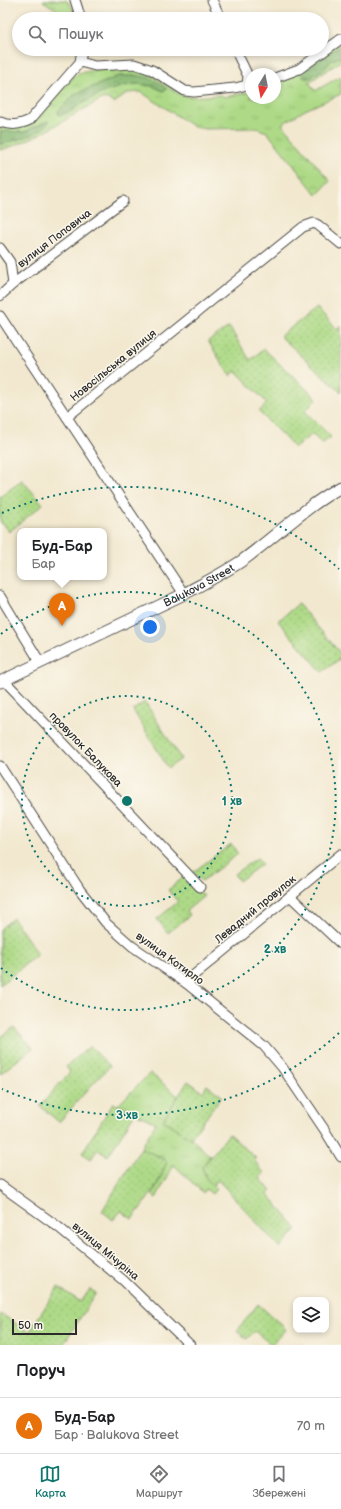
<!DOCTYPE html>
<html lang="uk">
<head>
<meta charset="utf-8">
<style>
  :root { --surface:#fff; --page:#f6f6f6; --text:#202124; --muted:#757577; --line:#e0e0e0; --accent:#0f766e }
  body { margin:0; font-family:"Balsamiq Sans",sans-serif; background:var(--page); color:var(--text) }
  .controls { position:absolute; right:12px; bottom:12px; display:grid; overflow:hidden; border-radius:8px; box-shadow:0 2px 6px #0003 }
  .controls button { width:36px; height:36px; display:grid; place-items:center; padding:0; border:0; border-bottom:1px solid var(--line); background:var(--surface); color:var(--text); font:20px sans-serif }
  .compass { position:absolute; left:245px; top:68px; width:36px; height:36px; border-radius:50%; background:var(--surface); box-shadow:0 2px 6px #0003; rotate:190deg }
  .scale { position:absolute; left:12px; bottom:10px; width:65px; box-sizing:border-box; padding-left:4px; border:2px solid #2b2b2b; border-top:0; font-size:11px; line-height:14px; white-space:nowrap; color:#2b2b2b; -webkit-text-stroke:3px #fbf7ec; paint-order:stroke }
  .you { position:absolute; left:150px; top:627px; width:14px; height:14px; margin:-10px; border:3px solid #fff; border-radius:50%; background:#1a73e8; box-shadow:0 0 0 6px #1a73e833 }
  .badge { display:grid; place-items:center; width:26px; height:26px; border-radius:50%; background:var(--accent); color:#fff; font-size:13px; font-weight:700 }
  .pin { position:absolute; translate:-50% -33px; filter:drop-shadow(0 1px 2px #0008) }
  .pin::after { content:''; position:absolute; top:21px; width:14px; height:12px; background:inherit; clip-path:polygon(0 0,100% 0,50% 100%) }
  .popup { position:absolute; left:17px; top:528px; width:90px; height:52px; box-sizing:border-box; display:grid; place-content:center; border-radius:8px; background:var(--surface); filter:drop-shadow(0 1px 3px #0005); font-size:13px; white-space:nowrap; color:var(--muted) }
  .popup b { font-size:15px; color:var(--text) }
  .popup::after { content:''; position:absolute; left:50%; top:100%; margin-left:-8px; border:8px solid transparent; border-top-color:var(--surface) }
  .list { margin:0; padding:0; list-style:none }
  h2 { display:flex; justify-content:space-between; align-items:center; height:52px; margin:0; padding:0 16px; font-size:17px }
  h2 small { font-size:13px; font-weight:400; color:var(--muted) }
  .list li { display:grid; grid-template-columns:26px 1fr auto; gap:12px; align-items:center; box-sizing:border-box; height:56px; padding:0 16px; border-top:1px solid var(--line) }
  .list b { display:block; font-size:15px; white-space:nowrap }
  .list p { margin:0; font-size:13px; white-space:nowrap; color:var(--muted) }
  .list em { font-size:13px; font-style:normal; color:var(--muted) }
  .icon { flex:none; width:22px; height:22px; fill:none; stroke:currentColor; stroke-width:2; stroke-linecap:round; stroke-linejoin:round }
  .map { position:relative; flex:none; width:341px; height:1345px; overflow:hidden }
  .search { position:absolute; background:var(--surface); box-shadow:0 2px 6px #0003; left:12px; right:12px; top:12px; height:44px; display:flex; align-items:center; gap:10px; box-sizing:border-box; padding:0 14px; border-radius:22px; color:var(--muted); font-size:15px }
  .sheet { height:108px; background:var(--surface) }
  nav { display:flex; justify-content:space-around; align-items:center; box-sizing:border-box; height:56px; border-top:1px solid var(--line); background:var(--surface); font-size:11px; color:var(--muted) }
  nav a { display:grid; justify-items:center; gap:2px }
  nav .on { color:var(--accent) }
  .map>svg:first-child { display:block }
  .grass { fill:url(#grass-tufts); stroke:#6c8259 }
  .forest { fill:url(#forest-crowns); stroke:#5a7250 }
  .garden { fill:url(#garden-dots); stroke:#6c8259 }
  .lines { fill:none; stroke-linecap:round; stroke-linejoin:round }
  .minor-casing { stroke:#494744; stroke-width:11 }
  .major-casing { stroke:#494744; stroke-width:13 }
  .minor { stroke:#fff; stroke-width:9 }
  .major { stroke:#fff; stroke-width:11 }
  .ring { fill:none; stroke:#0f766e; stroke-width:2; stroke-dasharray:2 4 }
  .labels { text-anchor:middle; stroke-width:3; stroke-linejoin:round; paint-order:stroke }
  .street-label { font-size:11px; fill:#2b2b2b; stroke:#fbf7ec }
  .centre { fill:#0f766e; stroke:#fbf7ec; stroke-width:2 }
  .ring-label { font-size:12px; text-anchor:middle; font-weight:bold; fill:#0f766e; stroke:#fbf7ec; stroke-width:3; stroke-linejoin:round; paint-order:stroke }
</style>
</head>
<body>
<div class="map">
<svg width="341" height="1345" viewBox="0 0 341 1345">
  <defs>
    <pattern id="grass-tufts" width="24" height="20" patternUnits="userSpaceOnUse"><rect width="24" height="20" fill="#aeda87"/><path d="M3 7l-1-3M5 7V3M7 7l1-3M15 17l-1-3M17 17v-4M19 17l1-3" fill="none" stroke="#96bb75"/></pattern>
    <pattern id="forest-crowns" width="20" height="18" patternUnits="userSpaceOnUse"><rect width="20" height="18" fill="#8aba74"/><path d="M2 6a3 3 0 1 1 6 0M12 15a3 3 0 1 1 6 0" fill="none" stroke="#71975f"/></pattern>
    <pattern id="garden-dots" width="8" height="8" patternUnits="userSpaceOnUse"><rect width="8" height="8" fill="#aeda87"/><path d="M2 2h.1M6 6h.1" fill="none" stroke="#96bb75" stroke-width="1.8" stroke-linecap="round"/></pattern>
  </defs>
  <rect width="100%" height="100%" fill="#fbf7ec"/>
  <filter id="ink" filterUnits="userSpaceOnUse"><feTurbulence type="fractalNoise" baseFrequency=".025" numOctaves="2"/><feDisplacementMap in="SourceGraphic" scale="8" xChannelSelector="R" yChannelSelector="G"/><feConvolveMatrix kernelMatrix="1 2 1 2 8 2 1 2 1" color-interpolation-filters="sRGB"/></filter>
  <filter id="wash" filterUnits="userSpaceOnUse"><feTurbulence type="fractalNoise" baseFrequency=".012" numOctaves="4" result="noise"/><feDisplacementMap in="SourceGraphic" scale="16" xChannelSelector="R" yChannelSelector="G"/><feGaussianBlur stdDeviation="0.9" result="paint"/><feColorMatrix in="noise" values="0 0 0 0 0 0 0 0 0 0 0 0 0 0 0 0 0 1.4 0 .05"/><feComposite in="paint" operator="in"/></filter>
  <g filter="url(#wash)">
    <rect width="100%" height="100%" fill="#f2e8cf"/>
    <!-- grass -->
    <g class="grass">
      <polygon points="44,0 66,0 72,7 76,19 71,19 43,1"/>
      <path d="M341 42V61L309 82 315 91 341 76V94L305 110 282 124 330 181 317 195 267 132 256 128 206 129 194 127 141 92 128 93 114 103C109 99 106 97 100 100 71 116 32 142 0 150V127L30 124 37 120 74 76C91 67 134 65 151 75 163 80 173 93 185 96 195 98 211 95 222 95L224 97 251 92V98H275V80Z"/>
      <polygon points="150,1073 178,1096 163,1120 191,1138 210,1156 202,1167 207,1180 216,1189 212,1194 206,1189 203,1193 174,1165 156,1198 152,1195 160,1179 167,1161 141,1148 156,1123 118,1105"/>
    </g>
    <!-- forest -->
    <g class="forest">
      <polygon points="341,45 341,57 332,60 325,68 310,78 304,78 302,76 306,69"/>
      <path d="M119 76C137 75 153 75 167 89L163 91 152 86 138 84 128 85 104 92 78 106 70 112 59 115 58 111 75 94Z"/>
      <path d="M47 121 49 122C40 135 14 141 0 144V132L6 131 24 132Z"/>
    </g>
    <!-- garden -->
    <g class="garden">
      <polygon points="317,308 337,329 341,326 341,392 280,336"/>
      <polygon points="229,327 250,360 264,349 317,399 305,411 331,437 322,444 312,434 295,448 259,412 267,403 236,371 230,376 208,341"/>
      <polygon points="22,480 43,504 9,532 0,521 0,497"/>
      <polygon points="298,604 341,654 341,658 322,672 278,621"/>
      <polygon points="145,702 181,759 168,768 133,710"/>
      <polygon points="231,844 238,854 202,881 193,872"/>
      <polygon points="257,858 262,864 239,881 234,874"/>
      <polygon points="185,876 204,896 186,911 190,915 168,933 157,919 178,902 168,890"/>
      <polygon points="13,918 38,954 0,985 0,929"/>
      <polygon points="14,1027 33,1048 0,1074 0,1038"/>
      <polygon points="90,1046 110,1066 90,1087 59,1122 40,1106 70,1072 66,1067"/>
      <polygon points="188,1081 203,1092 207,1085 222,1096 191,1138 163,1120"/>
      <polygon points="113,1103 135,1113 108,1156 97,1150 91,1159 82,1153"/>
      <polygon points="229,1134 256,1158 254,1160 264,1173 260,1178 271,1191 268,1194 297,1229 280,1248 218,1180 213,1186 207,1180 202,1167"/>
      <path d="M141 1148 167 1161C158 1186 149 1198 132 1219L121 1211 113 1220 102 1211Z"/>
      <polygon points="58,1287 81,1302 90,1289 96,1293 63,1345 0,1345 0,1317 1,1314 29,1332"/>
      <polygon points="258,1304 286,1329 271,1345 255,1331 247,1339 237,1331"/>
    </g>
  </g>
  <g filter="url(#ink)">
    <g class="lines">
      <defs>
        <g id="minor">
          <polyline points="75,0 81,19"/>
          <polyline points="212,0 221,19"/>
          <polyline points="235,49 248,76 247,85"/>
          <polyline points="80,62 95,66 134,64 152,70 185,91 194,92 235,88 251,84"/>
          <polyline points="275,78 299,69 341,39"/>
          <path d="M0 122C12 126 19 125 30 120L80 62 82 49"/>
          <polyline points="0,248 10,262 13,284"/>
          <polyline points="0,296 13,284 123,201"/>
          <polyline points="0,316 184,594"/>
          <polyline points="67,417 303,227 314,223 318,225 341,244"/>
          <polyline points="0,596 40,662"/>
          <polyline points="4,680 200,887"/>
          <polyline points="0,766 80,890 106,923 132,946 186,983 264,1046 282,1067 324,1129 341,1157"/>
          <polyline points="290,896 341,944"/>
          <polyline points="186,983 194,975 341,854"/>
          <polyline points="0,1185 57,1226 123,1280 190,1345"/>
        </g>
        <g id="major">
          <path id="s1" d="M0 682 184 594C204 583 224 573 243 560 276 536 305 507 341 487"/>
        </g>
      </defs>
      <!-- minor casing -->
      <use href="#minor" class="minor-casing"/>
      <!-- major casing -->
      <use href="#major" class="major-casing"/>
      <!-- minor -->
      <use href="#minor" class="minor"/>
      <!-- major -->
      <use href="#major" class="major"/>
    </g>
  </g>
  <!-- distance rings -->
  <g class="ring">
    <circle cx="127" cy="801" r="105"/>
    <path d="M1 634A209 209 0 1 1 1 968"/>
    <path d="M339 1033A314 314 0 0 1 2 1089M2 513A314 314 0 0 1 339 569"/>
  </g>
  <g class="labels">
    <!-- street labels -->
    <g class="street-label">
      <text transform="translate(54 238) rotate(-37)" y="4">вулиця Поповича</text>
      <text transform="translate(113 365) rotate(-39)" y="4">Новосільська вулиця</text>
      <text dy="4" stroke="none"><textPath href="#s1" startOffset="221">Balukova Street</textPath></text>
      <text transform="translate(86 749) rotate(46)" y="4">провулок Балукова</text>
      <text transform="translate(255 909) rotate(-39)" y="4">Левадний провулок</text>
      <text transform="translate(170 958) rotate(36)" y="4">вулиця Котирло</text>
      <text transform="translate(106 1251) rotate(40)" y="4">вулиця Мічуріна</text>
    </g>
  </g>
  <circle cx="127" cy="801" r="6" class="centre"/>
  <g class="ring-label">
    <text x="232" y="805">1 хв</text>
    <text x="275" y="953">2 хв</text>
    <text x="127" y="1119">3 хв</text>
  </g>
</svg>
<div class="controls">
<button><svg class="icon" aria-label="layers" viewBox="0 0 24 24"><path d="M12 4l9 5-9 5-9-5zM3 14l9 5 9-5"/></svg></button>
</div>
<svg class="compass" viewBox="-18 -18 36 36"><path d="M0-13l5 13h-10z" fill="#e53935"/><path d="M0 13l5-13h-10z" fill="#757577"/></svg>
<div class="scale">50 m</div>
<div class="you"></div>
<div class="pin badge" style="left:62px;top:626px;background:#e8710a">A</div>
<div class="popup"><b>Буд-Бар</b>Бар</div>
<div class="search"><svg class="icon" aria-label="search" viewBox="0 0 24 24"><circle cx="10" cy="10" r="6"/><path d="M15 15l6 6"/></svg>Пошук</div>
</div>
<section class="sheet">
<h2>Поруч<small></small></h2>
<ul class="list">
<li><span class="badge" style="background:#e8710a">A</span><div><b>Буд-Бар</b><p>Бар · Balukova Street</p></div><em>70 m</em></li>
</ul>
</section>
<nav>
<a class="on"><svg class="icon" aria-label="map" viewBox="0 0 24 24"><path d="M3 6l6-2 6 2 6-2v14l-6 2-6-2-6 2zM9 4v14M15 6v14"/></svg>Карта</a>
<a><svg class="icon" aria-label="directions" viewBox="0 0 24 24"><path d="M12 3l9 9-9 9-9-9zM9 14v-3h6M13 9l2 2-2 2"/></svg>Маршрут</a>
<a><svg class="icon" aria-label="saved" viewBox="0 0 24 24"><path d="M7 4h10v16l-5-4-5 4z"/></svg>Збережені</a>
</nav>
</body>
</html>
